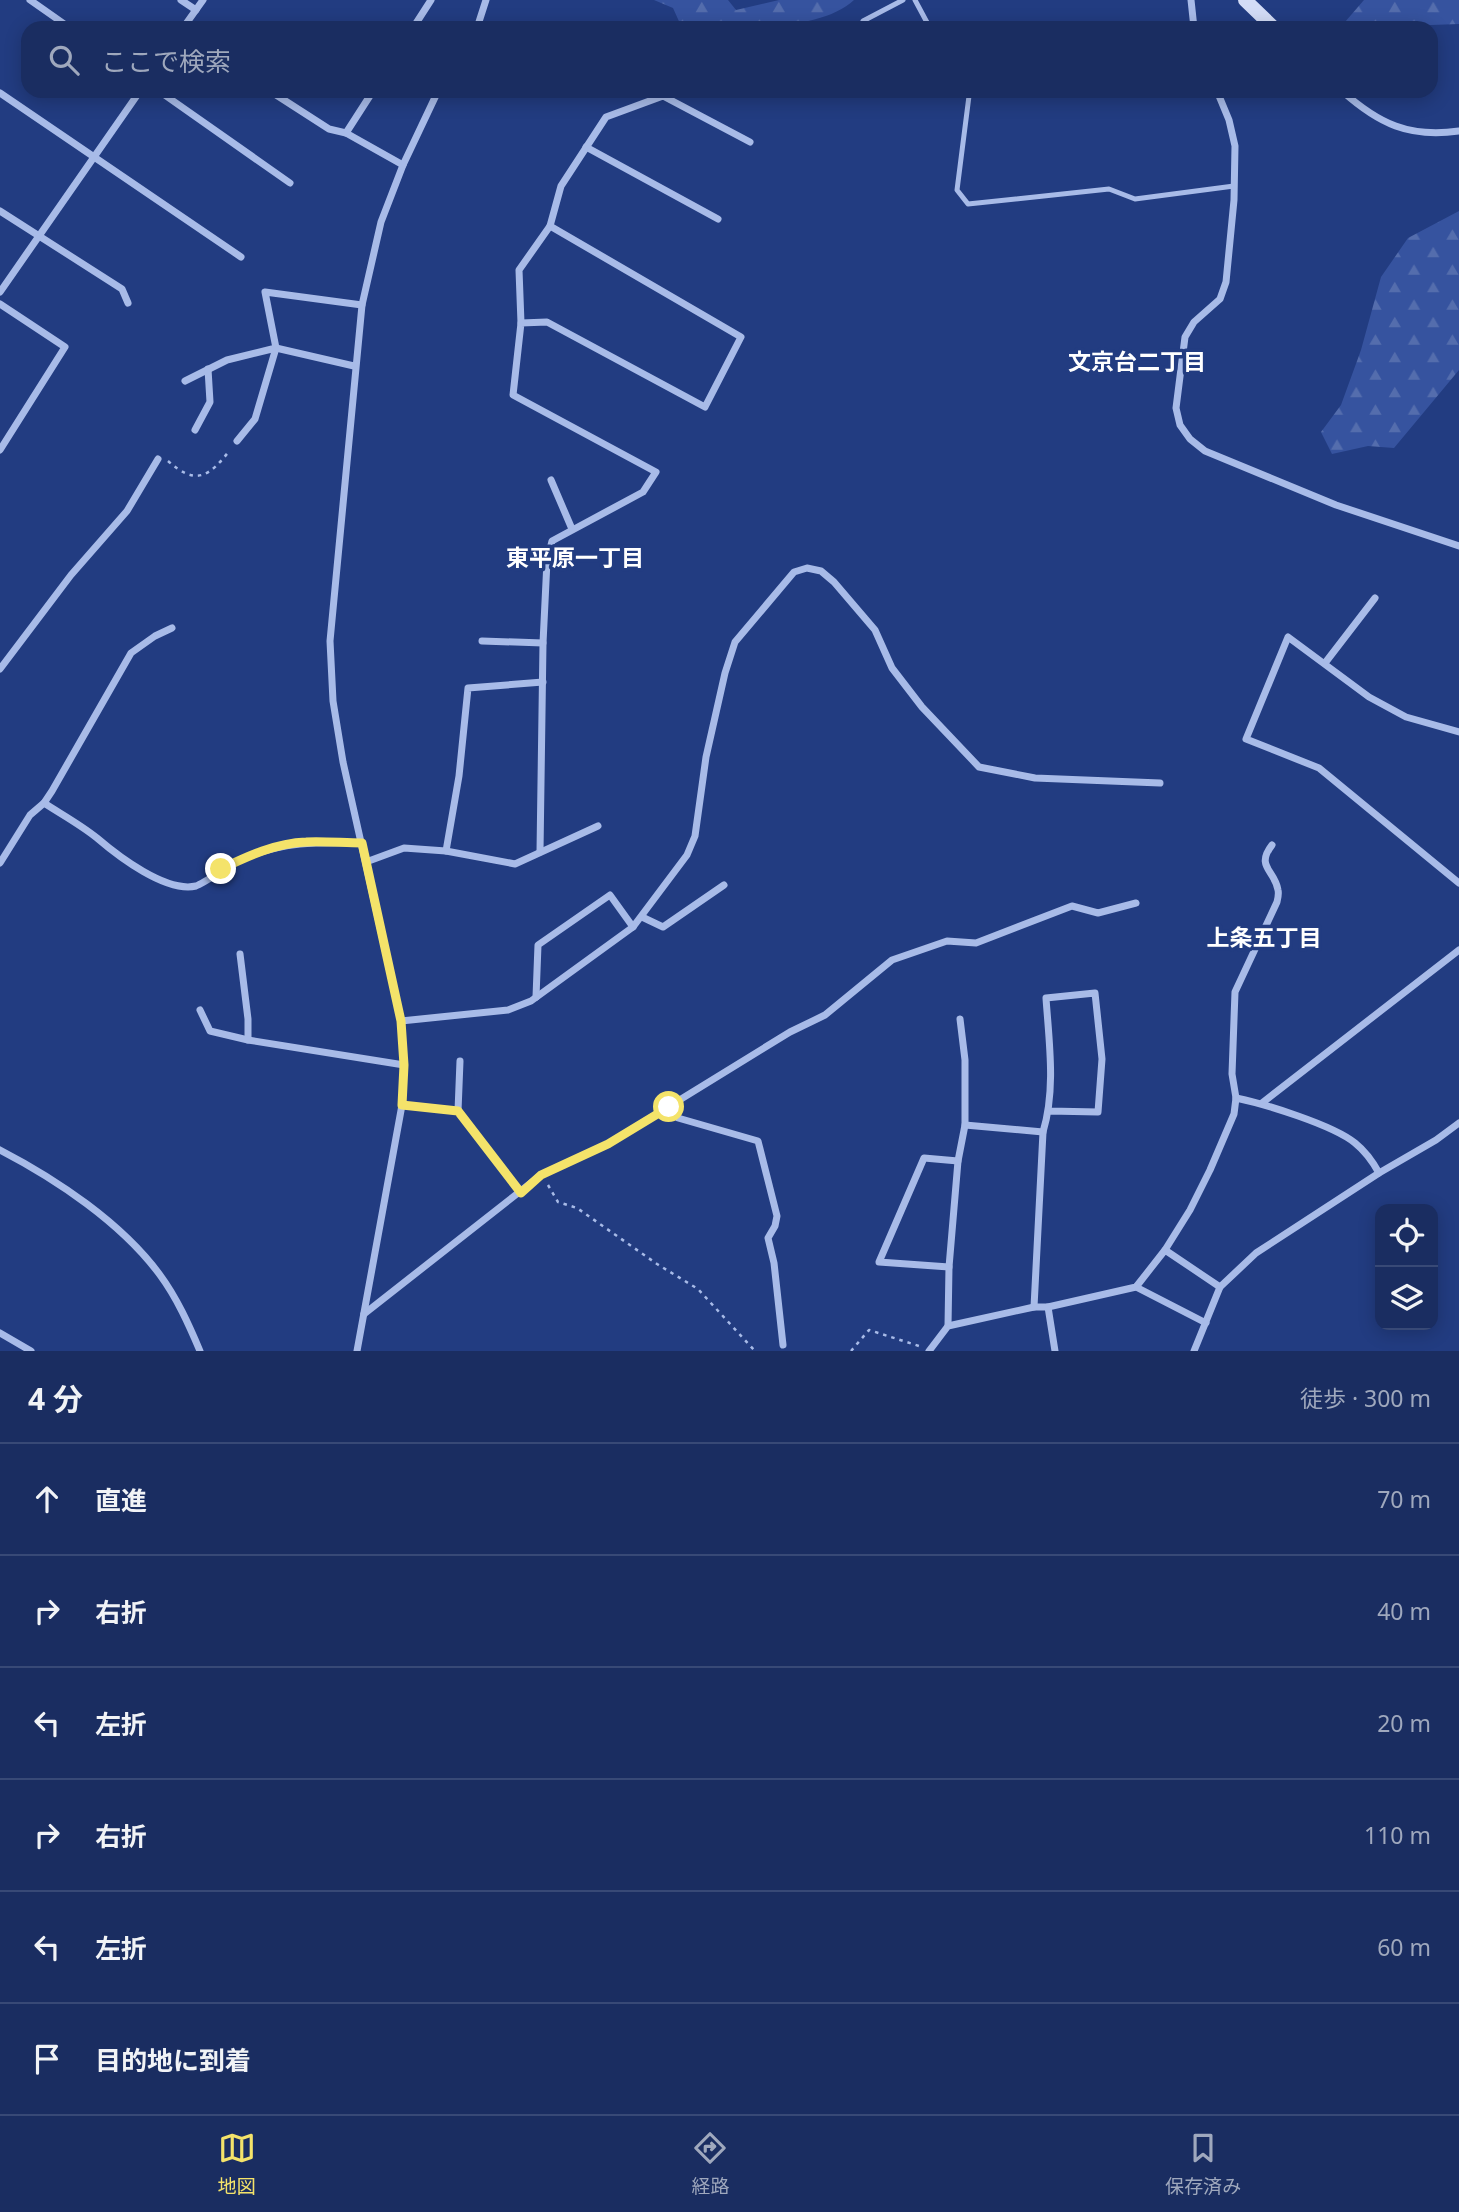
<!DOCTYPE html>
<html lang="ja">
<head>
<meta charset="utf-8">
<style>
  :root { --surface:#1a2d61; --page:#233567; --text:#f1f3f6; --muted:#9fa8bd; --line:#384976; --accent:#f4e36a }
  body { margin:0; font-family:"Noto Sans","Noto Sans JP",sans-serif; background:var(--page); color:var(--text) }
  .controls { position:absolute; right:21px; bottom:21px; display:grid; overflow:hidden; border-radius:14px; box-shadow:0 4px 18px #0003 }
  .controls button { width:63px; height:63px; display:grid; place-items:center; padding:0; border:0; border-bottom:2px solid var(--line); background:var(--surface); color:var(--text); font:35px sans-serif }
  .stop { position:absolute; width:21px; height:21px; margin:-16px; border:5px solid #f4e36a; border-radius:50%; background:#fff }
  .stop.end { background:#f4e36a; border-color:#fff; box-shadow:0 2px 7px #0008 }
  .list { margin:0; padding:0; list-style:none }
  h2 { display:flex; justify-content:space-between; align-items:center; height:91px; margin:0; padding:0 28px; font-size:30px }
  h2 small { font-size:23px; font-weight:400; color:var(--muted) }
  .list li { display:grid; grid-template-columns:46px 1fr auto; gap:21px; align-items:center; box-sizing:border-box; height:112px; padding:0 28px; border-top:2px solid var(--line) }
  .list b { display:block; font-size:26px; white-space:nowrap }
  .list em { font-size:23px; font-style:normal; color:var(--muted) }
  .icon { flex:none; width:38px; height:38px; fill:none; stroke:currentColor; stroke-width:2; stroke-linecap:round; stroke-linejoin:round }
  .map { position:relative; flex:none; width:1459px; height:1351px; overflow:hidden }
  .search { position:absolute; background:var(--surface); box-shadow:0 4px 18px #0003; left:21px; right:21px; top:21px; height:77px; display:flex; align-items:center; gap:18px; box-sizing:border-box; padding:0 24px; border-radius:21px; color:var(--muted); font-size:26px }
  .sheet { height:763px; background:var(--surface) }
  nav { display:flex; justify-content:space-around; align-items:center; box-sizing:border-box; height:98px; border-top:2px solid var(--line); background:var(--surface); font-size:19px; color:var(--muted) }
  nav a { display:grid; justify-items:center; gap:4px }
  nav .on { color:var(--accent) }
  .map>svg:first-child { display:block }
  .forest { fill:url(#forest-firs) }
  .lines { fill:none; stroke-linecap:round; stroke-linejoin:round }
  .path { stroke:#a8bbe8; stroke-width:2.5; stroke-dasharray:3.5 5; stroke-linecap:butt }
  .lane { stroke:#a8bbe8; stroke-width:5 }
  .street { stroke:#a8bbe8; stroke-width:7 }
  .secondary { stroke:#d3dcf6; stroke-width:14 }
  .route { stroke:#f4e36a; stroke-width:9 }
  .labels { text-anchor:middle; stroke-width:7; stroke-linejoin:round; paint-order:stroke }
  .neighbourhood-label { font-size:23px; font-weight:bold; fill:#fff; stroke:#223c81 }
</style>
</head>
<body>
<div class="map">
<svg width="1459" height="1351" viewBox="0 0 1459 1351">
  <defs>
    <pattern id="forest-firs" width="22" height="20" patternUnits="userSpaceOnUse" patternTransform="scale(1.75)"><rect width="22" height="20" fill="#36539f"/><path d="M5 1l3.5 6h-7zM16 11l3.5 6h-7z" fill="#546dad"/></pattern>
  </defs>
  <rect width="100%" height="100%" fill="#223c81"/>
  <!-- forest -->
  <g class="forest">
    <path d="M654 0H728L736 10 779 0H854C819 33 728 28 682 28L673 8Z"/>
    <polygon points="1364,0 1459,0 1459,24 1346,28 1345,22"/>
    <polygon points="1459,211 1459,370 1394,448 1368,446 1332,454 1321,432 1341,405 1361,350 1381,277 1408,238"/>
  </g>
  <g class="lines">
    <!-- path -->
    <g class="path">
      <path d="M168 461C196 486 209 477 230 450"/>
      <polyline points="548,1185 558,1202 577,1208 657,1264 698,1289 755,1351"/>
      <polyline points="851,1351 869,1330 919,1346"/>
    </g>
    <!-- lane -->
    <g class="lane">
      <polyline points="915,0 930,28"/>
      <polyline points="863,21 903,0"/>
      <polyline points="966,91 969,96 957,190 968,204 1109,189 1135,199 1234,186"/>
    </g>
    <!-- street -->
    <g class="street">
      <polyline points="30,0 70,28"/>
      <polyline points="181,0 196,10"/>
      <polyline points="1191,0 1194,28"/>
      <polyline points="183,28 203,0"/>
      <polyline points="413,28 431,0"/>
      <polyline points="477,28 486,0"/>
      <polyline points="159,91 290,183"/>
      <polyline points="270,91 329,129 346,133 403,165"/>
      <polyline points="1217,91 1229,120 1235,146 1234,200 1226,282 1220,299 1194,322 1185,337 1176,408 1180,425 1190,439 1205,451 1336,505 1459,546"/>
      <path d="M1342 91C1379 124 1409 138 1459 131"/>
      <polyline points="0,93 241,257"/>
      <polyline points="346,133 373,91"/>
      <polyline points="586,147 718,219"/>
      <polyline points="0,211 122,289 128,303"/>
      <polyline points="0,292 140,91"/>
      <polyline points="0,304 65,347 0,450"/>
      <polyline points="521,323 519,270 550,226"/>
      <polyline points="185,381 227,360 276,348 265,292 362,305"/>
      <polyline points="195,430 210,402 208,369"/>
      <polyline points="237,441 255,419 276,348 354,366"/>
      <polyline points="551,480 572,529"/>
      <polyline points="482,641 543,643"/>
      <polyline points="1325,663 1375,598"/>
      <polyline points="0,669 71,575 127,511 158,459"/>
      <polyline points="1459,732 1406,717 1369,697 1288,637 1246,739 1319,768 1459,883"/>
      <path d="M44 803C61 814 81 825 97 838 118 856 166 893 196 886 205 883 229 865 242 859 284 841 317 842 362 843"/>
      <polyline points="446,851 459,776 468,688 543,682"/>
      <polyline points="540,852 543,643 547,561 552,541 643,492 656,472 513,395 521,323 547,322 705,407 741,337 550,226 561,186 606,117 663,96 750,142"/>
      <polyline points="366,862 404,848 446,851 515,864 598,826"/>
      <polyline points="0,863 30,815 44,803 52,791 131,653 155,636 172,628"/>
      <polyline points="642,917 663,927 724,885"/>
      <polyline points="240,954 248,1019 248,1040"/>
      <polyline points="536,997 538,945 610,895 633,927"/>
      <polyline points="200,1010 210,1031 248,1040 404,1065"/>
      <polyline points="401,1021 508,1010 531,1001 633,927 687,855 695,836 706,757 725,673 735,642 794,572 807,568 821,571 834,582 875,630 892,668 922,707 979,767 1035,778 1160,783"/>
      <path d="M1236 1098C1265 1104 1333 1125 1355 1143 1365 1151 1373 1162 1379 1173"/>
      <polyline points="1262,1103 1459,950"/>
      <polyline points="402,1105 458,1111 521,1193"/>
      <polyline points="669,1107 678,1118 758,1141 777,1216 775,1226 768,1238 774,1263 783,1345"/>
      <polyline points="458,1111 460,1061"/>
      <polyline points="965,1125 1043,1132"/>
      <path d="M0 1150C56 1179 122 1223 160 1275 177 1298 189 1325 200 1351"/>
      <path d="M1165 1250 1190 1210 1210 1170 1234 1114 1236 1098 1232 1074 1235 992 1277 902C1278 898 1279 894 1278 890 1275 870 1255 867 1272 845"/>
      <polyline points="949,1267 879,1262 924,1158 958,1161"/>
      <polyline points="1136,1287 1206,1323"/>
      <path d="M1034 1307 1043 1132C1056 1089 1049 1042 1046 998L1095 993 1102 1059 1098 1112 1049 1111"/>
      <polyline points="1048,1307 1055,1351"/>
      <polyline points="364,1314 541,1175 608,1144 790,1032 825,1015 892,960 947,941 976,943 1072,906 1098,913 1136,903"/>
      <polyline points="948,1326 949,1267 958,1161 965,1125 965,1060 960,1019"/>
      <polyline points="0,1333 31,1351"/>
      <polyline points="357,1351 402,1105 404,1065 401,1021 343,762 333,701 330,641 362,305 381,222 403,165 438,91"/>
      <polyline points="929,1351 948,1326 1034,1307 1048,1307 1136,1287 1165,1250 1220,1287"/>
      <polyline points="1194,1351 1220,1287 1256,1253 1379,1173 1436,1140 1459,1123"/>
    </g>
    <!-- secondary -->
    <polyline class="secondary" points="1245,0 1274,28"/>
  </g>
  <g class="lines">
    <!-- route -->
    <path class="route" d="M221 869C248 856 276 843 306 842 324 841 344 843 362 843L401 1021 404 1065 402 1105 458 1111 521 1193 541 1175 608 1144 669 1107"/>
  </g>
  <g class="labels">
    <!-- neighbourhood labels -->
    <g class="neighbourhood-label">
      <text x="1137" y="370">文京台二丁目</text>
      <text x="575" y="566">東平原一丁目</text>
      <text x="1264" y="946">上条五丁目</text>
    </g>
  </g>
</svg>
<div class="controls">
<button><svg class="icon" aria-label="locate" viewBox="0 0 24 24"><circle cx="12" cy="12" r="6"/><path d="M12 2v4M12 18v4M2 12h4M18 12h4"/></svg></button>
<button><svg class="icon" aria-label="layers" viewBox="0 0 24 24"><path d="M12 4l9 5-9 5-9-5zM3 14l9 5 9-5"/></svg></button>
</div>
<div class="stop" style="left:669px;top:1107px"></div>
<div class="stop end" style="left:221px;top:869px"></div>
<div class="search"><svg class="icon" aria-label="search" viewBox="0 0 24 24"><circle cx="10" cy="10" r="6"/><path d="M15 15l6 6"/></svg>ここで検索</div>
</div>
<section class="sheet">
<h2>4 分<small>徒歩 · 300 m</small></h2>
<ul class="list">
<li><svg class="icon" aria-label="ahead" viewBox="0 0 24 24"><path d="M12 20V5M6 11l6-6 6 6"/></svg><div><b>直進</b></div><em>70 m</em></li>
<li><svg class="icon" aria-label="right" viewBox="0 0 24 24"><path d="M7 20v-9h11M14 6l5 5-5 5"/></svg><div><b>右折</b></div><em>40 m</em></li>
<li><svg class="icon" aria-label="left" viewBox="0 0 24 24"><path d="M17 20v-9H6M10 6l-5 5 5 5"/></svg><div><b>左折</b></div><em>20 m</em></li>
<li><svg class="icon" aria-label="right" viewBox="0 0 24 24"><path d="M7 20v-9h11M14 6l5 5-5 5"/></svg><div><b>右折</b></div><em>110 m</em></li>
<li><svg class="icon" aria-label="left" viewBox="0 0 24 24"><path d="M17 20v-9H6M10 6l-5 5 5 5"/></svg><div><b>左折</b></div><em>60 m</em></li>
<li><svg class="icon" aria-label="arrive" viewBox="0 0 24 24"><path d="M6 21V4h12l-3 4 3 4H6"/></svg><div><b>目的地に到着</b></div></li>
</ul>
</section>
<nav>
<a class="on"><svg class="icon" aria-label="map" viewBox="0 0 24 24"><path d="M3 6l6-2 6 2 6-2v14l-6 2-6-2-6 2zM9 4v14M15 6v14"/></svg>地図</a>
<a><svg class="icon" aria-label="directions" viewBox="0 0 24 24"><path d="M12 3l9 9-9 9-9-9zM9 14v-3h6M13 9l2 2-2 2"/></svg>経路</a>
<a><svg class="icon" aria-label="saved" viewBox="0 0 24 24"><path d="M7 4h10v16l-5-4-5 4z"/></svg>保存済み</a>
</nav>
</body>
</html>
